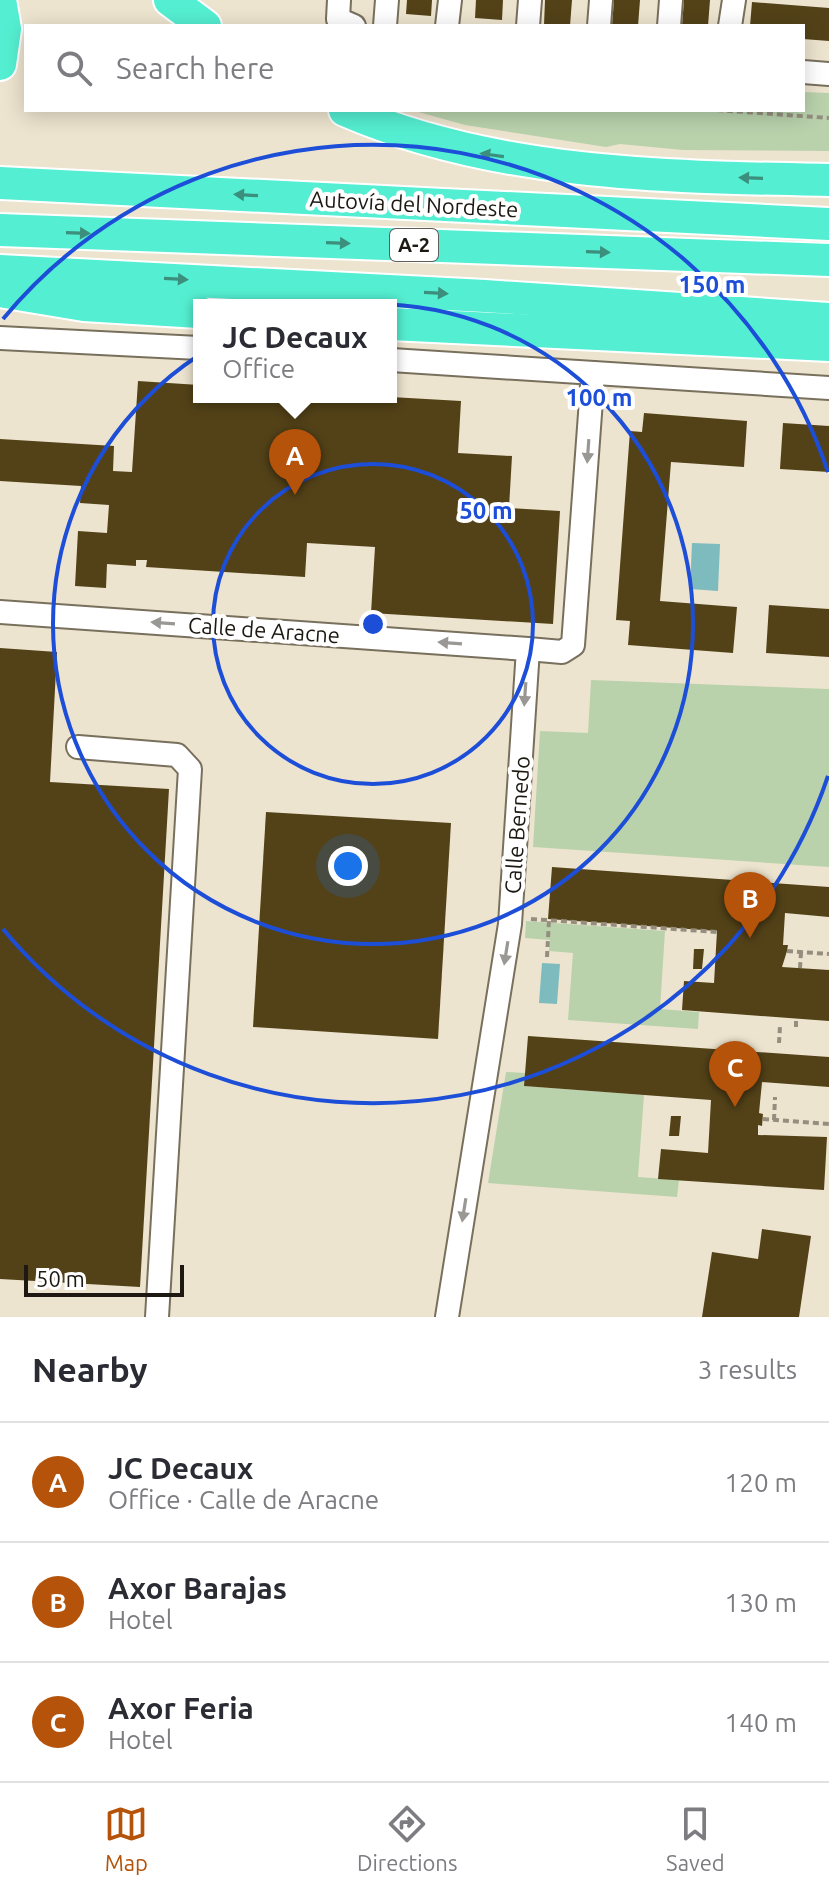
<!DOCTYPE html>
<html lang="en">
<head>
<meta charset="utf-8">
<style>
  :root { --surface:#fff; --page:#f2f2f3; --text:#2b2b33; --muted:#7c7c81; --line:#e1e1e2; --accent:#b45309 }
  body { margin:0; font-family:Ubuntu,sans-serif; background:var(--page); color:var(--text) }
  .scale { position:absolute; left:24px; bottom:20px; width:160px; box-sizing:border-box; padding-left:8px; border:4px solid #1d1912; border-top:0; font-size:22px; line-height:28px; white-space:nowrap; color:#1d1912; -webkit-text-stroke:6px #fff; paint-order:stroke }
  .you { position:absolute; left:348px; top:866px; width:28px; height:28px; margin:-20px; border:6px solid #fff; border-radius:50%; background:#1a73e8; box-shadow:0 0 0 12px #1a73e833 }
  .badge { display:grid; place-items:center; width:52px; height:52px; border-radius:50%; background:var(--accent); color:#fff; font-size:26px; font-weight:700 }
  .pin { position:absolute; translate:-50% -66px; filter:drop-shadow(0 2px 4px #0008) }
  .pin::after { content:''; position:absolute; top:42px; width:28px; height:24px; background:inherit; clip-path:polygon(0 0,100% 0,50% 100%) }
  .popup { position:absolute; left:193px; top:299px; width:204px; height:104px; box-sizing:border-box; display:grid; place-content:center; border-radius:0px; background:var(--surface); filter:drop-shadow(0 2px 6px #0005); font-size:26px; white-space:nowrap; color:var(--muted) }
  .popup b { font-size:30px; color:var(--text) }
  .popup::after { content:''; position:absolute; left:50%; top:100%; margin-left:-16px; border:16px solid transparent; border-top-color:var(--surface) }
  .list { margin:0; padding:0; list-style:none }
  h2 { display:flex; justify-content:space-between; align-items:center; height:104px; margin:0; padding:0 32px; font-size:34px }
  h2 small { font-size:26px; font-weight:400; color:var(--muted) }
  .list li { display:grid; grid-template-columns:52px 1fr auto; gap:24px; align-items:center; box-sizing:border-box; height:120px; padding:0 32px; border-top:2px solid var(--line) }
  .list b { display:block; font-size:30px; white-space:nowrap }
  .list p { margin:0; font-size:26px; white-space:nowrap; color:var(--muted) }
  .list em { font-size:26px; font-style:normal; color:var(--muted) }
  .icon { flex:none; width:44px; height:44px; fill:none; stroke:currentColor; stroke-width:2; stroke-linecap:round; stroke-linejoin:round }
  .map { position:relative; flex:none; width:829px; height:1317px; overflow:hidden }
  .search { position:absolute; background:var(--surface); box-shadow:0 4px 20px #0003; left:24px; right:24px; top:24px; height:88px; display:flex; align-items:center; gap:20px; box-sizing:border-box; padding:0 28px; border-radius:0px; color:var(--muted); font-size:30px }
  .sheet { height:464px; background:var(--surface) }
  nav { display:flex; justify-content:space-around; align-items:center; box-sizing:border-box; height:112px; border-top:2px solid var(--line); background:var(--surface); font-size:22px; color:var(--muted) }
  nav a { display:grid; justify-items:center; gap:4px }
  nav .on { color:var(--accent) }
  .map>svg:first-child { display:block }
  .green { fill:#b9d2ac }
  .water { fill:#7ebbbf }
  .building { fill:#534218 }
  .lines { fill:none; stroke-linecap:round; stroke-linejoin:round }
  .minor-casing { stroke:#786f5d; stroke-width:26 }
  .highway-casing { stroke:#fff; stroke-width:36 }
  .path { stroke:#958e7f; stroke-width:4; stroke-dasharray:6 4; stroke-linecap:butt }
  .minor { stroke:#fff; stroke-width:22 }
  .highway { stroke:#54efd2; stroke-width:32 }
  .oneway { fill:#3b8f7c }
  .oneway2 { fill:#999894 }
  .ring { fill:none; stroke:#1d4ed8; stroke-width:4 }
  .labels { text-anchor:middle; stroke-width:8; stroke-linejoin:round; paint-order:stroke }
  .shield { fill:#fff; stroke:#615e59; stroke-width:2 }
  .shield-label { font-size:20px; font-weight:bold; fill:#1d1912 }
  .street-label { font-size:22px; fill:#1d1912; stroke:#fff }
  .centre { fill:#1d4ed8; stroke:#fff; stroke-width:4 }
  .ring-label { font-size:24px; text-anchor:middle; font-weight:bold; fill:#1d4ed8; stroke:#fff; stroke-width:8; stroke-linejoin:round; paint-order:stroke }
</style>
</head>
<body>
<div class="map">
<svg width="829" height="1317" viewBox="0 0 829 1317">
  <rect width="100%" height="100%" fill="#ede4cf"/>
  <!-- green -->
  <g class="green">
    <polygon points="803,92 829,93 829,151 683,150 620,144 606,147 465,125 411,110 803,110"/>
    <polygon points="591,680 829,689 829,867 533,847 540,731 588,733"/>
    <polygon points="526,921 665,931 660,1009 699,1012 698,1029 568,1020 573,953 549,951 550,940 525,938"/>
    <polygon points="506,1072 525,1073 525,1086 644,1095 638,1177 679,1180 677,1197 488,1183"/>
  </g>
  <!-- water -->
  <g class="water">
    <polygon points="692,543 720,544 718,591 690,589"/>
    <polygon points="542,963 560,964 557,1004 539,1003"/>
  </g>
  <!-- building -->
  <g class="building">
    <polygon points="407,0 432,0 431,16 406,14"/>
    <polygon points="476,0 503,0 502,20 475,18"/>
    <polygon points="545,0 572,0 570,26 544,25"/>
    <polygon points="614,0 640,0 638,26 612,26"/>
    <polygon points="684,0 710,0 708,26 682,26"/>
    <polygon points="752,2 829,8 829,41 803,39 803,26 750,26"/>
    <polygon points="138,381 199,385 199,397 391,397 461,401 458,453 512,456 509,508 560,511 553,624 371,613 375,547 307,543 305,577 146,567 147,560 136,560 136,566 107,564 106,588 75,586 78,531 107,533 109,505 80,503 81,486 0,481 0,439 114,446 113,471 132,472"/>
    <polygon points="644,413 747,421 744,467 671,462 660,601 737,607 733,653 628,645 630,621 616,620 630,431 642,432"/>
    <polygon points="783,423 829,426 829,472 780,469"/>
    <polygon points="769,605 829,609 829,657 766,653"/>
    <polygon points="0,648 57,652 50,782 169,789 140,1287 0,1279"/>
    <polygon points="266,812 451,823 438,1039 253,1027"/>
    <polygon points="552,867 829,887 829,917 785,913 783,945 788,945 787,951 782,967 829,970 829,1021 682,1010 684,981 714,983 717,931 548,919"/>
    <polygon points="694,949 704,949 702,969 693,969"/>
    <polygon points="528,1036 829,1057 829,1087 762,1082 759,1113 763,1114 762,1126 758,1125 758,1135 827,1137 824,1190 658,1179 661,1149 708,1153 711,1100 524,1086"/>
    <polygon points="671,1116 681,1116 679,1136 669,1136"/>
    <polygon points="762,1229 811,1236 799,1317 702,1317 712,1252 758,1259"/>
  </g>
  <g class="lines">
    <defs>
      <g id="minor">
        <polyline points="339,0 338,19 354,26"/>
        <polyline points="385,26 387,0"/>
        <polyline points="447,26 450,0"/>
        <polyline points="528,26 530,0"/>
        <polyline points="599,26 601,0"/>
        <polyline points="669,26 671,0"/>
        <polyline points="730,26 734,0"/>
        <polyline points="803,72 829,74"/>
        <polyline points="0,338 199,348"/>
        <polyline points="391,360 829,388"/>
        <polyline points="0,612 528,649"/>
        <polyline points="78,747 177,755 190,769 157,1317"/>
        <polyline points="447,1317 510,924 528,649 562,652 573,645 593,373"/>
      </g>
      <g id="highway">
        <polyline points="0,0 5,29 0,64"/>
        <polyline points="170,0 205,26"/>
        <path d="M345 110C495 175 667 177 829 180"/>
        <polyline points="0,183 829,224"/>
        <polyline points="0,230 829,260"/>
        <polyline points="0,271 485,296 829,319"/>
        <polyline points="0,291 84,305 199,312"/>
        <polyline points="391,324 829,345"/>
      </g>
    </defs>
    <!-- minor casing -->
    <use href="#minor" class="minor-casing"/>
    <!-- highway casing -->
    <use href="#highway" class="highway-casing"/>
    <!-- path -->
    <g class="path">
      <polyline points="717,110 829,118"/>
      <polyline points="531,919 717,932"/>
      <polyline points="787,951 829,954"/>
      <polyline points="547,957 549,920"/>
      <polyline points="800,968 801,952"/>
      <polyline points="796,1027 796,1019"/>
      <polyline points="779,1043 780,1026"/>
      <polyline points="763,1119 829,1124"/>
      <polyline points="774,1120 775,1097"/>
    </g>
    <!-- minor -->
    <use href="#minor" class="minor"/>
    <!-- highway -->
    <use href="#highway" class="highway"/>
  </g>
  <!-- one-way arrows -->
  <defs><path id="oneway-solid" d="M-6-.8H1V-3.2L6.5 0L1 3.2V.8H-6Z" transform="scale(2)"/></defs>
  <g class="oneway">
    <use href="#oneway-solid" transform="translate(492 155) rotate(-172)"/>
    <use href="#oneway-solid" transform="translate(751 178) rotate(-178)"/>
    <use href="#oneway-solid" transform="translate(246 195) rotate(-177)"/>
    <use href="#oneway-solid" transform="translate(78 233) rotate(2)"/>
    <use href="#oneway-solid" transform="translate(338 243) rotate(2)"/>
    <use href="#oneway-solid" transform="translate(598 252) rotate(2)"/>
    <use href="#oneway-solid" transform="translate(176 279) rotate(3)"/>
    <use href="#oneway-solid" transform="translate(436 293) rotate(3)"/>
  </g>
  <g class="oneway2">
    <use href="#oneway-solid" transform="translate(588 451) rotate(94)"/>
    <use href="#oneway-solid" transform="translate(163 623) rotate(-176)"/>
    <use href="#oneway-solid" transform="translate(450 643) rotate(-176)"/>
    <use href="#oneway-solid" transform="translate(525 694) rotate(94)"/>
    <use href="#oneway-solid" transform="translate(506 953) rotate(99)"/>
    <use href="#oneway-solid" transform="translate(464 1210) rotate(99)"/>
  </g>
  <!-- distance rings -->
  <g class="ring">
    <circle cx="373" cy="624" r="160"/>
    <circle cx="373" cy="624" r="320"/>
    <path d="M828 776A480 480 0 0 1 3 929M3 319A480 480 0 0 1 828 472"/>
  </g>
  <g class="labels">
    <!-- shield labels -->
    <rect class="shield" x="390" y="229" width="48" height="32" rx="6"/>
    <g class="shield-label">
      <text x="414" y="252">A-2</text>
    </g>
    <!-- street labels -->
    <g class="street-label">
      <text transform="translate(414 204) rotate(3)" y="8">Autovía del Nordeste</text>
      <text transform="translate(264 630) rotate(4)" y="8">Calle de Aracne</text>
      <text transform="translate(517 825) rotate(-86)" y="8">Calle Bernedo</text>
    </g>
  </g>
  <circle cx="373" cy="624" r="12" class="centre"/>
  <g class="ring-label">
    <text x="712" y="293">150 m</text>
    <text x="599" y="406">100 m</text>
    <text x="486" y="519">50 m</text>
  </g>
</svg>
<div class="scale">50 m</div>
<div class="you"></div>
<div class="pin badge" style="left:295px;top:495px">A</div>
<div class="popup"><b>JC Decaux</b>Office</div>
<div class="pin badge" style="left:750px;top:938px">B</div>
<div class="pin badge" style="left:735px;top:1107px">C</div>
<div class="search"><svg class="icon" aria-label="search" viewBox="0 0 24 24"><circle cx="10" cy="10" r="6"/><path d="M15 15l6 6"/></svg>Search here</div>
</div>
<section class="sheet">
<h2>Nearby<small>3 results</small></h2>
<ul class="list">
<li><span class="badge">A</span><div><b>JC Decaux</b><p>Office · Calle de Aracne</p></div><em>120 m</em></li>
<li><span class="badge">B</span><div><b>Axor Barajas</b><p>Hotel</p></div><em>130 m</em></li>
<li><span class="badge">C</span><div><b>Axor Feria</b><p>Hotel</p></div><em>140 m</em></li>
</ul>
</section>
<nav>
<a class="on"><svg class="icon" aria-label="map" viewBox="0 0 24 24"><path d="M3 6l6-2 6 2 6-2v14l-6 2-6-2-6 2zM9 4v14M15 6v14"/></svg>Map</a>
<a><svg class="icon" aria-label="directions" viewBox="0 0 24 24"><path d="M12 3l9 9-9 9-9-9zM9 14v-3h6M13 9l2 2-2 2"/></svg>Directions</a>
<a><svg class="icon" aria-label="saved" viewBox="0 0 24 24"><path d="M7 4h10v16l-5-4-5 4z"/></svg>Saved</a>
</nav>
</body>
</html>
